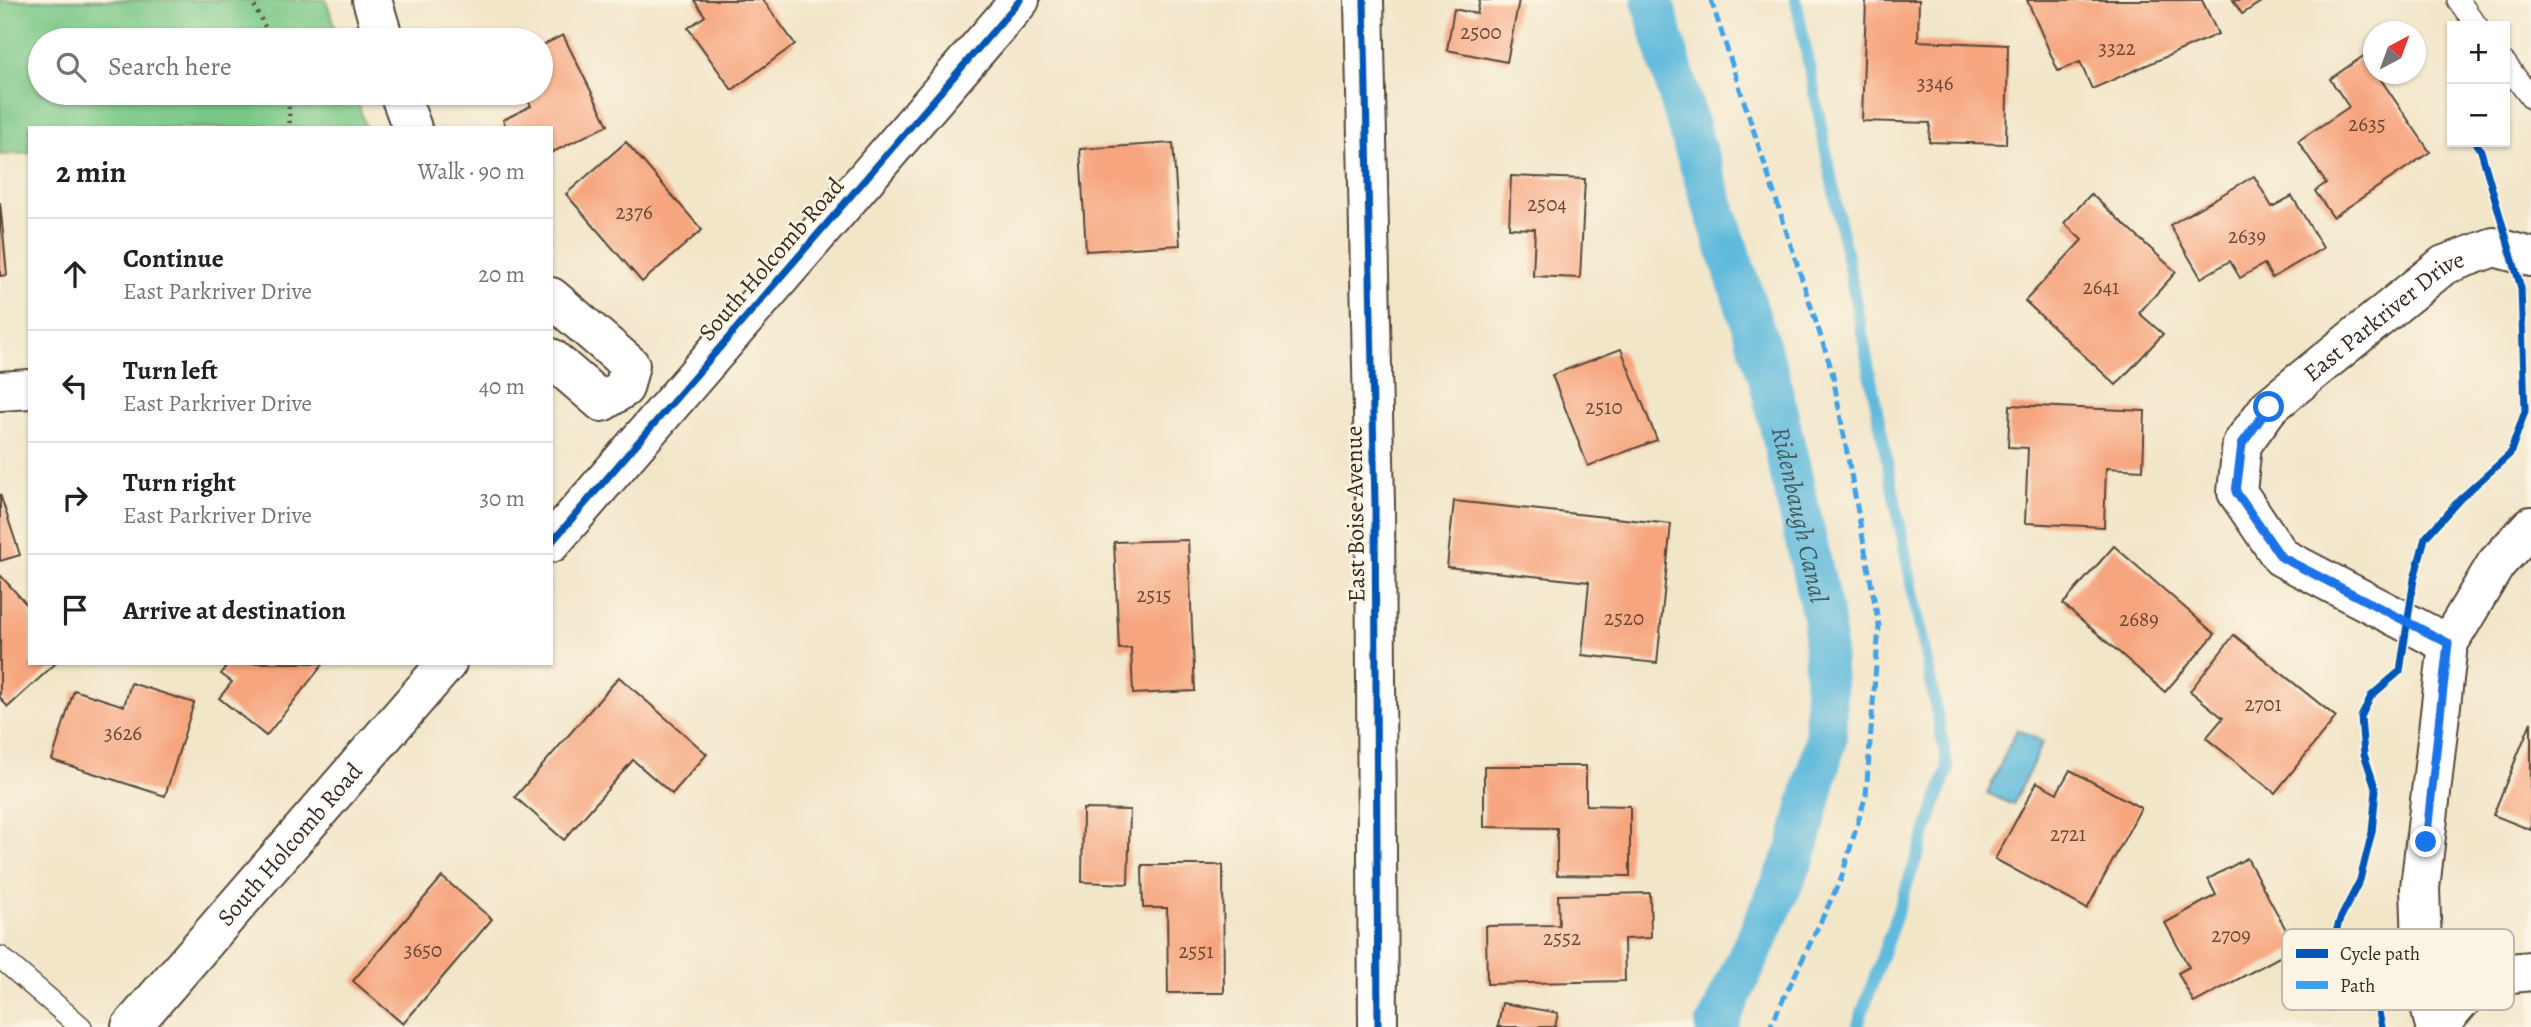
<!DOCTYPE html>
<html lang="en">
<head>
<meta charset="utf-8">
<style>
  :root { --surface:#fff; --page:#f6f6f6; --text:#202124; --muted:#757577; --line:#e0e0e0 }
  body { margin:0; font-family:Alegreya,serif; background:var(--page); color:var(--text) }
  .controls { position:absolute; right:21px; top:21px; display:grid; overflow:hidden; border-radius:0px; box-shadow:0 2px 5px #0004 }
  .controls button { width:63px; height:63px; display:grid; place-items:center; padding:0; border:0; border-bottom:2px solid var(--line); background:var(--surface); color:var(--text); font:35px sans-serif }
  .compass { position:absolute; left:2363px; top:21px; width:63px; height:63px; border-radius:50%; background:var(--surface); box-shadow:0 2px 5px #0004; rotate:41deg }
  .stop { position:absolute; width:21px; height:21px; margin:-16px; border:5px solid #1a73e8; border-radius:50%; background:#fff }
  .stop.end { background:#1a73e8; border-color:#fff; box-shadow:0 2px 7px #0008 }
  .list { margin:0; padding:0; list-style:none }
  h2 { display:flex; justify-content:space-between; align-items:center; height:91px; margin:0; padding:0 28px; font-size:30px }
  h2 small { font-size:23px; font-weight:400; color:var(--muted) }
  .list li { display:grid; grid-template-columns:46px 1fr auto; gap:21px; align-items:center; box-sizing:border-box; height:112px; padding:0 28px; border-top:2px solid var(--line) }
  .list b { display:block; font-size:26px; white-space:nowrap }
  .list p { margin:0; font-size:23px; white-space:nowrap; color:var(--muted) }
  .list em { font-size:23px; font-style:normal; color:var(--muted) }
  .icon { flex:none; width:38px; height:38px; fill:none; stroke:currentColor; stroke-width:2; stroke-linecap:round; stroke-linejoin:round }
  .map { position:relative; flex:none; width:2531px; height:1027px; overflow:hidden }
  .search { position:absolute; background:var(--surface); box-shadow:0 2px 5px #0004; left:28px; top:28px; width:525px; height:77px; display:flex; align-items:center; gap:18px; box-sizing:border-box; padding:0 24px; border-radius:38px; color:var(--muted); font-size:26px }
  .panel { position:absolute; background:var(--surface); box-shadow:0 2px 5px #0004; left:28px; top:126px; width:525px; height:539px; border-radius:0px }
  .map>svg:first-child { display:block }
  .green { fill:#7ac888; stroke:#5a7953; stroke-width:2 }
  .water { fill:#5ebadc; stroke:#4c727d; stroke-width:2 }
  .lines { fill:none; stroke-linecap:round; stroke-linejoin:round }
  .stream { stroke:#5ebadc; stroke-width:12 }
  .canal { stroke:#5ebadc; stroke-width:42 }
  .building { fill:#f6a57e }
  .service-casing { stroke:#564638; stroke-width:24 }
  .minor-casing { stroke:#564638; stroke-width:42 }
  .tertiary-casing { stroke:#564638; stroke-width:42 }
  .path { stroke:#564638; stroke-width:4.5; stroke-dasharray:2 5; stroke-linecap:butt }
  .service { stroke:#fff; stroke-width:21 }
  .minor { stroke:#fff; stroke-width:38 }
  .tertiary { stroke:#fff; stroke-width:38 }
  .quiet { stroke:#3fa3ea; stroke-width:5; stroke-dasharray:10 5; stroke-linecap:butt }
  .cycleway-casing { stroke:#fcf5e5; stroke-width:11 }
  .cycleway { stroke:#0057b8; stroke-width:7 }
  .route { stroke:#1a73e8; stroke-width:9 }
  .labels { text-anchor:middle; stroke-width:5; stroke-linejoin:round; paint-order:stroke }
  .number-label { font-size:21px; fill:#6a4936 }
  .street-label { font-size:24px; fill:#3b2a1e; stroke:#fcf5e5 }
  .water-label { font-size:26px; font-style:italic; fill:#475c60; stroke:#fcf5e5 }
  .key { fill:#fcf5e5; stroke:#c2b8a9; stroke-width:2 }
  .key-label { font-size:19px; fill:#3b2a1e }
</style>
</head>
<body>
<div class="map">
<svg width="2531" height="1027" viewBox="0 0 2531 1027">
  <rect width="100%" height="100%" fill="#fcf5e5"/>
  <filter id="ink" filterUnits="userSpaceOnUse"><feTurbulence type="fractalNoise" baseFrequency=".0143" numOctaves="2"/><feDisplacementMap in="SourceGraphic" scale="14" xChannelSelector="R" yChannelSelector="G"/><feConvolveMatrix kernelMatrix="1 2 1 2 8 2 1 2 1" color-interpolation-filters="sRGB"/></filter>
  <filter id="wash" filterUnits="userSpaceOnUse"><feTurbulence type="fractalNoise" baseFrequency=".00686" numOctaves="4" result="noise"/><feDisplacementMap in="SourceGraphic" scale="28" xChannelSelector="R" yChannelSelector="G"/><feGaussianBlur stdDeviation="1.57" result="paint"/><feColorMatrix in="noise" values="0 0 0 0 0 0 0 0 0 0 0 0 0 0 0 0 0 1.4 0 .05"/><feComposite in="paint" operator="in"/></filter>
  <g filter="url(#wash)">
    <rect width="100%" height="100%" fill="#f2e6c9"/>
    <!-- green -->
    <polygon class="green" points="0,0 326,0 339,40 40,40 40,93 355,93 366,128 30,128 30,153 0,155"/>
    <!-- water -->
    <polygon class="water" points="2017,729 2043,742 2013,805 1987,793"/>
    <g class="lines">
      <!-- stream -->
      <polyline class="stream" points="1796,0 1948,769 1857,1027"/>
      <!-- canal -->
      <path class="canal" id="s1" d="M1652 0 1690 133 1769 377 1824 621 1826 738 1797 851 1716 1027"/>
    </g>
    <g id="blocks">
      <!-- building -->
      <g class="building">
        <polygon points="694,0 763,0 795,44 732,90 688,28 705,16"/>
        <polygon points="1480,0 1519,0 1507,62 1447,50 1454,9 1477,14"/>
        <polygon points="1866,0 1919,0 1918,41 2008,45 2006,144 1929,142 1930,123 1862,121"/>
        <polygon points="2027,0 2202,0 2218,34 2092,89 2080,62 2058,71"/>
        <polygon points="2233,0 2264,0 2242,14"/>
        <polygon points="563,35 608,125 551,153 551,128 507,128 503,120 531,106 524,93 541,93 541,46"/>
        <polygon points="2365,55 2374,74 2377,74 2430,152 2333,217 2315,191 2326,183 2298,141 2349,107 2330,79"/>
        <polygon points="626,142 702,230 642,282 566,194"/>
        <polygon points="1173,143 1180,245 1086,251 1080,149"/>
        <polygon points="1511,176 1585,179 1580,278 1533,276 1535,229 1509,228"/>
        <polygon points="2254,176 2272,207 2292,196 2323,248 2272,278 2264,264 2240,278 2230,261 2201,278 2170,225"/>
        <polygon points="2091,194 2176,272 2139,313 2163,334 2116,385 2025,301 2082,240 2064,223"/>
        <polygon points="0,202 7,275 0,276"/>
        <polygon points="1621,349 1657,440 1588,466 1552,375"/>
        <polygon points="2010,405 2145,411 2143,470 2106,468 2104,527 2025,523 2028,448 2008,447"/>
        <polygon points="0,494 20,555 0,561"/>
        <polygon points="1454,501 1671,524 1657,663 1582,655 1589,582 1447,567"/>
        <polygon points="1188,540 1195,691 1133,694 1131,648 1119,649 1114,542"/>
        <polygon points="2114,546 2215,634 2165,692 2063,604"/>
        <polygon points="0,575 30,608 30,663 56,663 8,707 0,698"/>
        <polygon points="2234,635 2336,717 2275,793 2206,738 2223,718 2190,691"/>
        <polygon points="229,663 324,663 266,736 219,698 232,682 221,674"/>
        <polygon points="619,677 707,754 672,794 633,760 564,840 515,797"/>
        <polygon points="131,683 194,703 165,796 52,760 74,690 124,706"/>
        <polygon points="2531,722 2531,830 2493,815"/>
        <polygon points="1484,766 1586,766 1586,805 1630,806 1630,876 1557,875 1557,828 1484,827"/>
        <polygon points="2070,770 2141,808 2087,909 1995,859 2037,782 2057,793"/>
        <polygon points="1083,809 1130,810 1128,884 1082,882"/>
        <polygon points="2247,858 2296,948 2194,1003 2178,973 2189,967 2165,923 2216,895 2208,879"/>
        <polygon points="1142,865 1223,865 1224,993 1168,993 1167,908 1143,908"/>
        <polygon points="442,877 492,919 403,1024 353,981"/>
        <polygon points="1650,893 1651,938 1624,939 1625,981 1487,984 1486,926 1559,925 1558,895"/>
        <polygon points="1502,1003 1558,1013 1555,1027 1498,1027"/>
      </g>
    </g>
  </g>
  <g filter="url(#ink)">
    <use href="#blocks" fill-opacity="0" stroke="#564638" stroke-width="2"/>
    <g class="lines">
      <defs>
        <g id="service">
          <polyline points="2458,0 2477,26"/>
          <polyline points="2505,63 2531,98"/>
          <polyline points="0,957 81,1027"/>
        </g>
        <g id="minor">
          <polyline points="372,0 384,40"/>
          <polyline points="399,93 412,128"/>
          <polyline points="551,297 630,365 624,388 602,402 551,358"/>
          <polyline points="0,391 30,389"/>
          <path id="s2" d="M2448 644 2281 557 2237 492 2242 444 2269 407 2444 265 2494 247 2531 257"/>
          <polyline points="2435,1027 2423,976 2420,888 2448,644 2496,564 2531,526"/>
          <polyline points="2438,1027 2482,976 2531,971"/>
        </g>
        <g id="tertiary">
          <polyline points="1364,0 1375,504 1378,1027"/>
          <polyline points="551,543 1020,0"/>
          <path id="s3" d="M131 1027 447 663"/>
        </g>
      </defs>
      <!-- service casing -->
      <use href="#service" class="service-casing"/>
      <!-- minor casing -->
      <use href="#minor" class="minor-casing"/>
      <!-- tertiary casing -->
      <use href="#tertiary" class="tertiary-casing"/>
      <!-- path -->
      <g class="path">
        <polyline points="251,0 272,40"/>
        <polyline points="288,93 290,128"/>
      </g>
      <!-- service -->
      <use href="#service" class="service"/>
      <!-- minor -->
      <use href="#minor" class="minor"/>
      <!-- tertiary -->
      <use href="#tertiary" class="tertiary"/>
      <!-- quiet -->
      <polyline class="quiet" points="1711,0 1832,371 1879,626 1866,795 1841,879 1770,1027"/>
      <defs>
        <g id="cycleway">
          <polyline points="1364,0 1375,504 1378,1027"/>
          <polyline points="551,543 1020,0"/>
          <polyline points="2382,1027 2376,998 2336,961 2333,941 2340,919 2360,880 2372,832 2376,790 2364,754 2361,717 2371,696 2400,671 2414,579 2425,538 2460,499 2510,454 2525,411 2521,288 2481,151 2476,142"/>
        </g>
      </defs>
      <!-- cycleway casing -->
      <use href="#cycleway" class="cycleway-casing"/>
      <!-- cycleway -->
      <use href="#cycleway" class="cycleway"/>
    </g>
  </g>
  <g class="lines" filter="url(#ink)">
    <!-- route -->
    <polyline class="route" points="2269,407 2242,444 2236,492 2281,557 2448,643 2426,842"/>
  </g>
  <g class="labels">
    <!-- number labels -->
    <g class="number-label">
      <text x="1481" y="39">2500</text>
      <text x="2117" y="55">3322</text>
      <text x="1935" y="90">3346</text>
      <text x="2367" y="131">2635</text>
      <text x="1547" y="211">2504</text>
      <text x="634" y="219">2376</text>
      <text x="2247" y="243">2639</text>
      <text x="2101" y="294">2641</text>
      <text x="1604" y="414">2510</text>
      <text x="1154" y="602">2515</text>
      <text x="1624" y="625">2520</text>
      <text x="2139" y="626">2689</text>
      <text x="2263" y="711">2701</text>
      <text x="123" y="740">3626</text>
      <text x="2068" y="841">2721</text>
      <text x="2231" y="942">2709</text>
      <text x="1562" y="945">2552</text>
      <text x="423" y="957">3650</text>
      <text x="1196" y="958">2551</text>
    </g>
    <!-- street labels -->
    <g class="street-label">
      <text transform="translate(771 259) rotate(-49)" y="8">South Holcomb Road</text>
      <text dy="8" stroke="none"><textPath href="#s2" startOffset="508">East Parkriver Drive</textPath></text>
      <text transform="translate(1355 514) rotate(-91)" y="8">East Boise Avenue</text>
      <text dy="8" stroke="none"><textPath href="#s3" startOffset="242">South Holcomb Road</textPath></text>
    </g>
    <!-- water labels -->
    <g class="water-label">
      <text dy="9" stroke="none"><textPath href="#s1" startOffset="536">Ridenbaugh Canal</textPath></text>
    </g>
  </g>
  <!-- legend -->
  <rect x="2282" y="929" width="232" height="81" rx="10" class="key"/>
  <rect x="2296" y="949" width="32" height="9" fill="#0057b8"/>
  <rect x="2296" y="981" width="32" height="8" fill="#3fa3ea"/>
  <g class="key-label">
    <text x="2340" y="960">Cycle path</text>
    <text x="2340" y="992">Path</text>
  </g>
</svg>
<div class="controls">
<button>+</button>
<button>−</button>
</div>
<svg class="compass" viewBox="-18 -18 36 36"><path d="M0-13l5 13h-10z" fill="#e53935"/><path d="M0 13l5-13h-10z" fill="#757577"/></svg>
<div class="stop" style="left:2269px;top:407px"></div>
<div class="stop end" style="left:2426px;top:842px"></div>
<div class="search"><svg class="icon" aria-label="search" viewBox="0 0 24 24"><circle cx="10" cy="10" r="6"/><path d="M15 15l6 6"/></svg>Search here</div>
<section class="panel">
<h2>2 min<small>Walk · 90 m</small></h2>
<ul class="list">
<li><svg class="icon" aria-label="ahead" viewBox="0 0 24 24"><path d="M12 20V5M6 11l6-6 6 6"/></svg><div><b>Continue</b><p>East Parkriver Drive</p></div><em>20 m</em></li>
<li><svg class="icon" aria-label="left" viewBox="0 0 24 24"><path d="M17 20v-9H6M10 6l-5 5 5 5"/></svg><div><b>Turn left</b><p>East Parkriver Drive</p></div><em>40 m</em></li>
<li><svg class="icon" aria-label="right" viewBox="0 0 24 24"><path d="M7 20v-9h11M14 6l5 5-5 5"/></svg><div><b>Turn right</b><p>East Parkriver Drive</p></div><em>30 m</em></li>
<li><svg class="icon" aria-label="arrive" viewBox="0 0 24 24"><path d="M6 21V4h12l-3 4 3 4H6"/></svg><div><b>Arrive at destination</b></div></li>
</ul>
</section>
</div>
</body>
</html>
